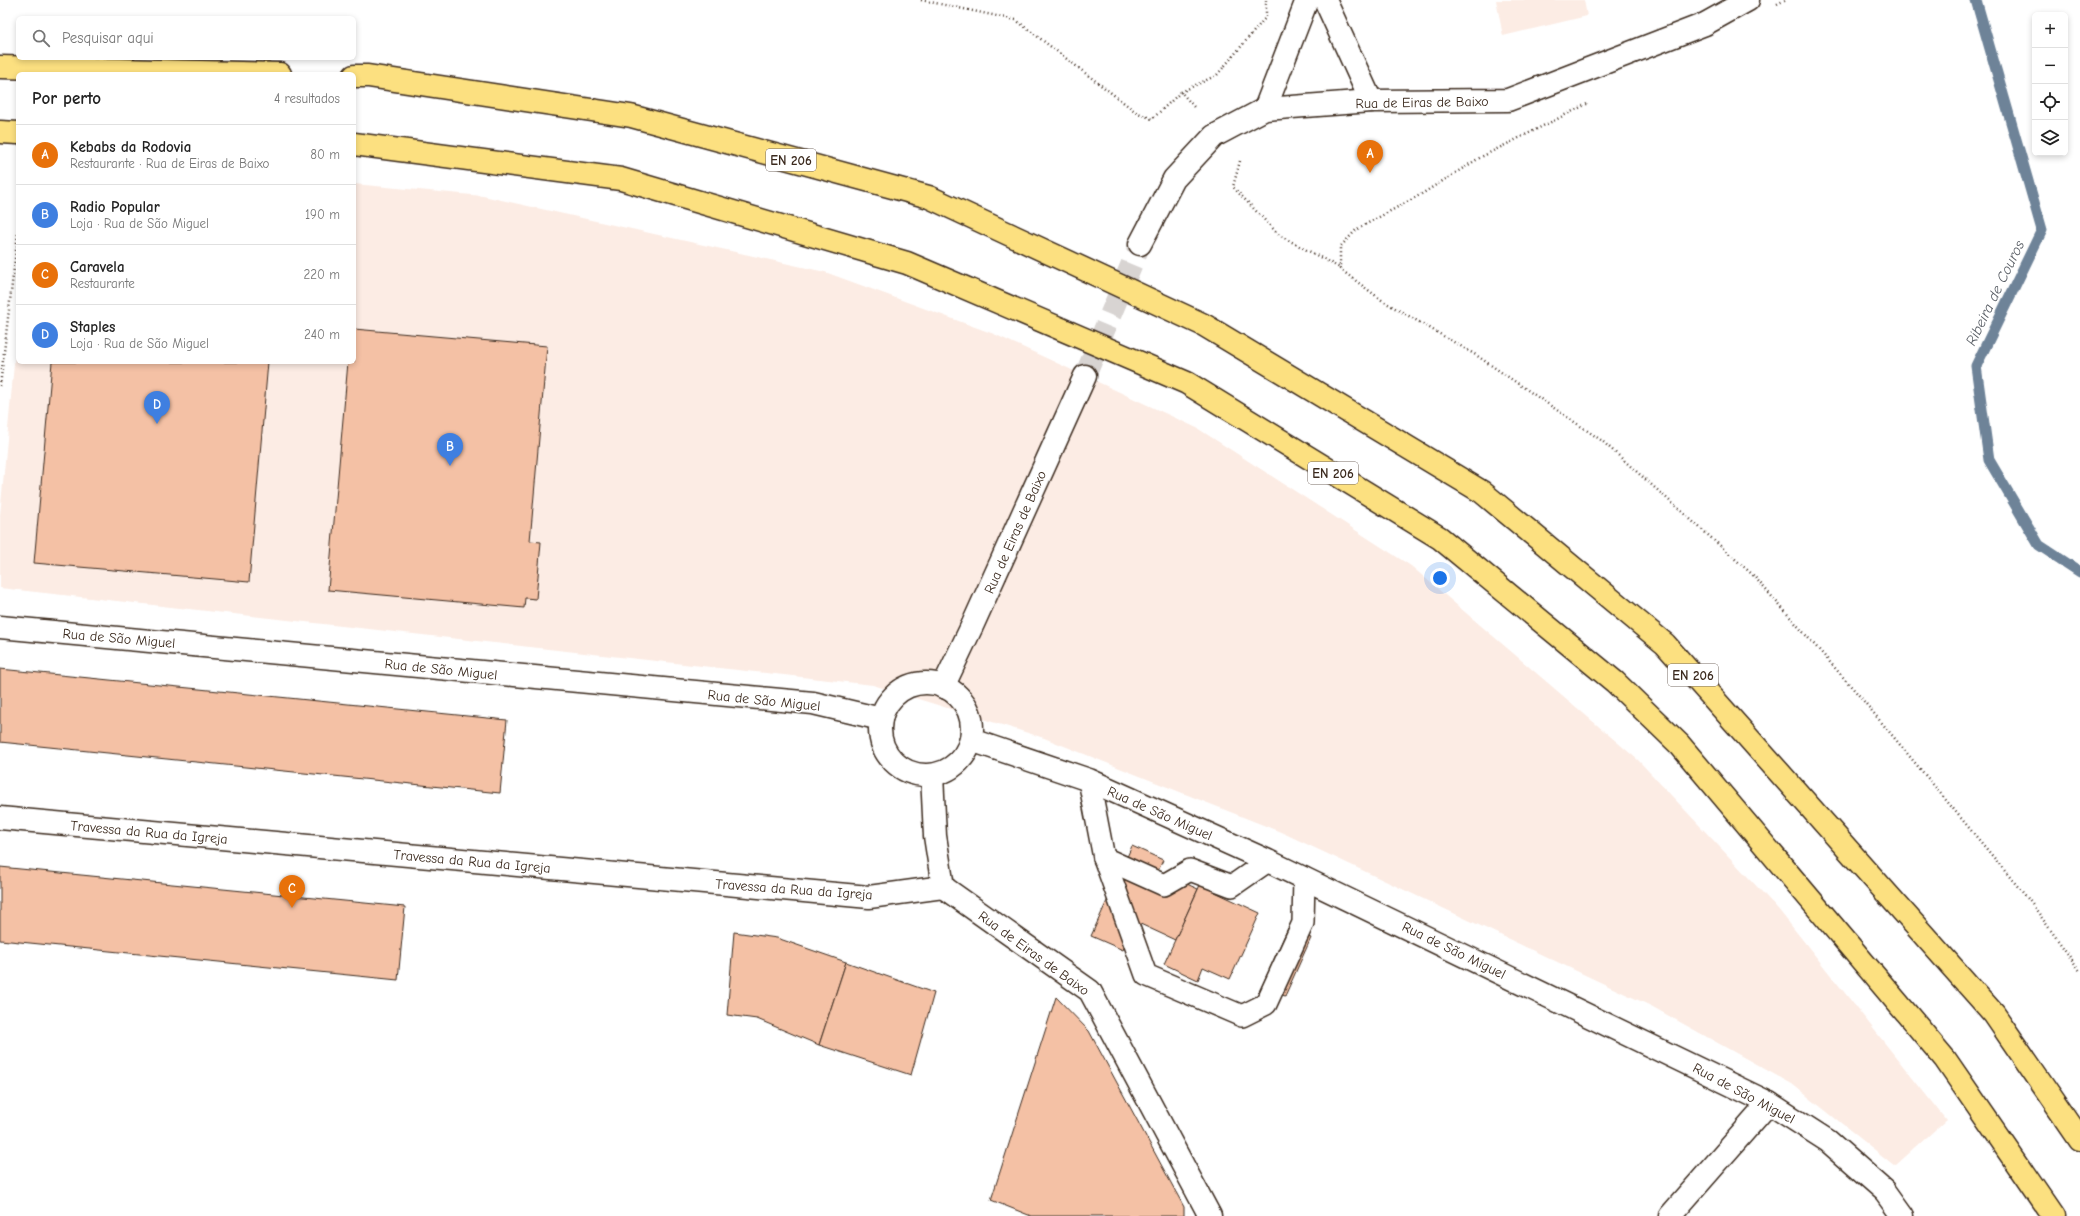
<!DOCTYPE html>
<html lang="pt">
<head>
<meta charset="utf-8">
<style>
  :root { --surface:#fff; --page:#f2f2f2; --text:#222; --muted:#767676; --line:#e0e0e0; --accent:#7c3aed }
  body { margin:0; font-family:"Comic Neue",sans-serif; background:var(--page); color:var(--text) }
  .controls { position:absolute; right:12px; top:12px; display:grid; overflow:hidden; border-radius:6px; box-shadow:0 2px 6px #0003 }
  .controls button { width:36px; height:36px; display:grid; place-items:center; padding:0; border:0; border-bottom:1px solid var(--line); background:var(--surface); color:var(--text); font:20px sans-serif }
  .you { position:absolute; left:1440px; top:578px; width:14px; height:14px; margin:-10px; border:3px solid #fff; border-radius:50%; background:#1a73e8; box-shadow:0 0 0 6px #1a73e833 }
  .badge { display:grid; place-items:center; width:26px; height:26px; border-radius:50%; background:var(--accent); color:#fff; font-size:13px; font-weight:700 }
  .pin { position:absolute; translate:-50% -33px; filter:drop-shadow(0 1px 2px #0008) }
  .pin::after { content:''; position:absolute; top:21px; width:14px; height:12px; background:inherit; clip-path:polygon(0 0,100% 0,50% 100%) }
  .list { margin:0; padding:0; list-style:none }
  h2 { display:flex; justify-content:space-between; align-items:center; height:52px; margin:0; padding:0 16px; font-size:17px }
  h2 small { font-size:13px; font-weight:400; color:var(--muted) }
  .list li { display:grid; grid-template-columns:26px 1fr auto; gap:12px; align-items:center; box-sizing:border-box; height:60px; padding:0 16px; border-top:1px solid var(--line) }
  .list b { display:block; font-size:15px; white-space:nowrap }
  .list p { margin:0; font-size:13px; white-space:nowrap; color:var(--muted) }
  .list em { font-size:13px; font-style:normal; color:var(--muted) }
  .icon { flex:none; width:22px; height:22px; fill:none; stroke:currentColor; stroke-width:2; stroke-linecap:round; stroke-linejoin:round }
  .map { position:relative; flex:none; width:2080px; height:1216px; overflow:hidden }
  .search { position:absolute; background:var(--surface); box-shadow:0 2px 6px #0003; left:16px; top:16px; width:340px; height:44px; display:flex; align-items:center; gap:10px; box-sizing:border-box; padding:0 14px; border-radius:6px; color:var(--muted); font-size:15px }
  .panel { position:absolute; background:var(--surface); box-shadow:0 2px 6px #0003; left:16px; top:72px; width:340px; height:292px; border-radius:6px }
  .map>svg:first-child { display:block }
  .built { fill:#fcece4 }
  .lines { fill:none; stroke-linecap:round; stroke-linejoin:round }
  .stream { stroke:#6e8398; stroke-width:11 }
  .building { fill:#f4c1a5; stroke:#3b2a1e }
  .secondary-tunnel { stroke:#d8d4d2; stroke-width:22; stroke-dasharray:22 11; stroke-linecap:butt }
  .lane-casing { stroke:#3b2a1e; stroke-width:24 }
  .street-casing { stroke:#3b2a1e; stroke-width:25 }
  .secondary-casing { stroke:#3b2a1e; stroke-width:25 }
  .highway-casing { stroke:#3b2a1e; stroke-width:25 }
  .path { stroke:#3b2a1e; stroke-width:2.5; stroke-dasharray:1 3; stroke-linecap:butt }
  .lane { stroke:#fff; stroke-width:21 }
  .street { stroke:#fff; stroke-width:22 }
  .secondary { stroke:#fff; stroke-width:22 }
  .highway { stroke:#fce080; stroke-width:22 }
  .labels { text-anchor:middle; stroke-width:3; stroke-linejoin:round; paint-order:stroke }
  .shield { fill:#fff; stroke:#766a62; stroke-width:1 }
  .shield-label { font-size:13px; font-weight:bold; fill:#3b2a1e }
  .street-label { font-size:14px; fill:#3b2a1e; stroke:#fff }
  .water-label { font-size:15px; font-style:italic; fill:#595e65; stroke:#fff }
</style>
</head>
<body>
<div class="map">
<svg width="2080" height="1216" viewBox="0 0 2080 1216">
  <rect width="100%" height="100%" fill="#fff"/>
  <filter id="ink" filterUnits="userSpaceOnUse"><feTurbulence type="fractalNoise" baseFrequency=".025" numOctaves="2"/><feDisplacementMap in="SourceGraphic" scale="8" xChannelSelector="R" yChannelSelector="G"/><feConvolveMatrix kernelMatrix="1 2 1 2 8 2 1 2 1" color-interpolation-filters="sRGB"/></filter>
  <g filter="url(#ink)">
    <!-- built -->
    <g class="built">
      <polygon points="1496,0 1584,0 1587,16 1503,36"/>
      <polygon points="354,184 483,196 825,272 994,334 1197,428 1411,566 1638,760 1778,909 1946,1120 1895,1166 1792,1084 1651,1006 1283,833 1044,738 873,685 0,588 0,515 18,321 18,362 354,362"/>
    </g>
    <g class="lines">
      <!-- stream -->
      <polyline class="stream" points="1976,0 2042,230 1976,366 1989,460 2039,545 2080,572"/>
    </g>
    <!-- building -->
    <g class="building">
      <polygon points="354,329 547,346 530,541 541,542 536,599 525,598 524,608 328,590 348,362 354,362"/>
      <polygon points="52,362 268,362 249,582 34,563"/>
      <polygon points="0,669 507,720 500,793 0,742"/>
      <polygon points="1132,846 1163,860 1158,871 1198,889 1175,940 1136,922 1123,950 1091,936"/>
      <polygon points="0,867 405,907 398,980 0,940"/>
      <polygon points="1200,885 1260,913 1230,979 1203,967 1198,980 1164,964"/>
      <polygon points="1288,928 1311,938 1285,996 1262,986"/>
      <polygon points="734,932 777,938 846,962 819,1045 757,1019 727,1015"/>
      <polygon points="846,962 934,993 911,1075 819,1045"/>
      <polygon points="1056,997 1089,1031 1184,1207 1184,1216 1031,1216 991,1200"/>
    </g>
    <g class="lines">
      <!-- secondary-tunnel -->
      <polyline class="secondary-tunnel" points="1085,376 1140,244"/>
      <defs>
        <g id="lane">
          <polyline points="1089,780 1104,858 1164,885 1190,870 1232,886 1268,861"/>
          <polyline points="1104,858 1146,975 1242,1016 1266,1004 1303,923 1304,878"/>
        </g>
        <g id="street">
          <polyline points="1325,0 1371,101"/>
          <polyline points="1265,109 1307,0"/>
          <polyline points="932,775 935,836 943,887 1090,991 1210,1216"/>
          <polyline points="0,818 869,897 943,887"/>
          <polyline points="1670,1216 1769,1103"/>
        </g>
        <g id="secondary">
          <polyline points="1140,244 1174,179 1214,136 1265,109 1371,101 1508,100 1705,24 1748,0"/>
          <polyline points="0,627 813,703 881,719"/>
          <circle cx="926" cy="729" r="46"/>
          <polyline points="943,687 973,624 1085,376"/>
          <polyline points="971,740 1089,780 1268,861 1769,1103 1828,1141 1885,1191 1903,1216"/>
        </g>
        <g id="highway">
          <polyline points="0,67 280,74"/>
          <polyline points="354,76 368,76 631,116 929,197 1204,325 1482,492 1665,644 1994,1014 2080,1139"/>
          <polyline points="0,132 18,133"/>
          <polyline points="354,144 621,179 907,263 1187,383 1440,538 1615,682 1680,745 1945,1059 2053,1216"/>
        </g>
      </defs>
      <!-- lane casing -->
      <use href="#lane" class="lane-casing"/>
      <!-- street casing -->
      <use href="#street" class="street-casing"/>
      <!-- secondary casing -->
      <use href="#secondary" class="secondary-casing"/>
      <!-- highway casing -->
      <use href="#highway" class="highway-casing"/>
      <!-- path -->
      <g class="path">
        <polyline points="921,0 1016,20 1136,112 1152,119 1181,92 1194,107"/>
        <polyline points="1777,4 1785,0"/>
        <polyline points="1181,92 1217,75 1266,17 1266,0"/>
        <polyline points="1587,104 1481,157 1420,195 1357,229 1340,247 1340,269 1383,301 1476,355 1601,440 1752,574 1857,693 2029,900 2080,971"/>
        <polyline points="1240,161 1233,187 1279,235 1340,268"/>
        <polyline points="0,386 18,233"/>
      </g>
      <!-- lane -->
      <use href="#lane" class="lane"/>
      <!-- street -->
      <use href="#street" class="street"/>
      <!-- secondary -->
      <use href="#secondary" class="secondary"/>
      <!-- highway -->
      <use href="#highway" class="highway"/>
    </g>
  </g>
  <g class="labels">
    <!-- shield labels -->
    <g class="shield">
      <rect x="766" y="149" width="50" height="22" rx="3"/>
      <rect x="1308" y="462" width="50" height="22" rx="3"/>
      <rect x="1668" y="664" width="50" height="22" rx="3"/>
    </g>
    <g class="shield-label">
      <text x="791" y="165">EN 206</text>
      <text x="1333" y="478">EN 206</text>
      <text x="1693" y="680">EN 206</text>
    </g>
    <!-- street labels -->
    <g class="street-label">
      <text transform="translate(1422 102) rotate(-1)" y="5">Rua de Eiras de Baixo</text>
      <text transform="translate(1015 532) rotate(-66)" y="5">Rua de Eiras de Baixo</text>
      <text transform="translate(119 638) rotate(5)" y="5">Rua de São Miguel</text>
      <text transform="translate(441 669) rotate(6)" y="5">Rua de São Miguel</text>
      <text transform="translate(764 700) rotate(6)" y="5">Rua de São Miguel</text>
      <text transform="translate(1160 813) rotate(24)" y="5">Rua de São Miguel</text>
      <text transform="translate(149 832) rotate(5)" y="5">Travessa da Rua da Igreja</text>
      <text transform="translate(472 861) rotate(5)" y="5">Travessa da Rua da Igreja</text>
      <text transform="translate(794 889) rotate(4)" y="5">Travessa da Rua da Igreja</text>
      <text transform="translate(1454 950) rotate(26)" y="5">Rua de São Miguel</text>
      <text transform="translate(1034 953) rotate(36)" y="5">Rua de Eiras de Baixo</text>
      <text transform="translate(1744 1093) rotate(28)" y="5">Rua de São Miguel</text>
    </g>
    <!-- water labels -->
    <g class="water-label">
      <text transform="translate(1995 293) rotate(-64)" y="5">Ribeira de Couros</text>
    </g>
  </g>
</svg>
<div class="controls">
<button>+</button>
<button>−</button>
<button><svg class="icon" aria-label="locate" viewBox="0 0 24 24"><circle cx="12" cy="12" r="6"/><path d="M12 2v4M12 18v4M2 12h4M18 12h4"/></svg></button>
<button><svg class="icon" aria-label="layers" viewBox="0 0 24 24"><path d="M12 4l9 5-9 5-9-5zM3 14l9 5 9-5"/></svg></button>
</div>
<div class="you"></div>
<div class="pin badge" style="left:1370px;top:173px;background:#e8710a">A</div>
<div class="pin badge" style="left:450px;top:466px;background:#3f7fe0">B</div>
<div class="pin badge" style="left:292px;top:908px;background:#e8710a">C</div>
<div class="pin badge" style="left:157px;top:424px;background:#3f7fe0">D</div>
<div class="search"><svg class="icon" aria-label="search" viewBox="0 0 24 24"><circle cx="10" cy="10" r="6"/><path d="M15 15l6 6"/></svg>Pesquisar aqui</div>
<section class="panel">
<h2>Por perto<small>4 resultados</small></h2>
<ul class="list">
<li><span class="badge" style="background:#e8710a">A</span><div><b>Kebabs da Rodovia</b><p>Restaurante · Rua de Eiras de Baixo</p></div><em>80 m</em></li>
<li><span class="badge" style="background:#3f7fe0">B</span><div><b>Radio Popular</b><p>Loja · Rua de São Miguel</p></div><em>190 m</em></li>
<li><span class="badge" style="background:#e8710a">C</span><div><b>Caravela</b><p>Restaurante</p></div><em>220 m</em></li>
<li><span class="badge" style="background:#3f7fe0">D</span><div><b>Staples</b><p>Loja · Rua de São Miguel</p></div><em>240 m</em></li>
</ul>
</section>
</div>
</body>
</html>
